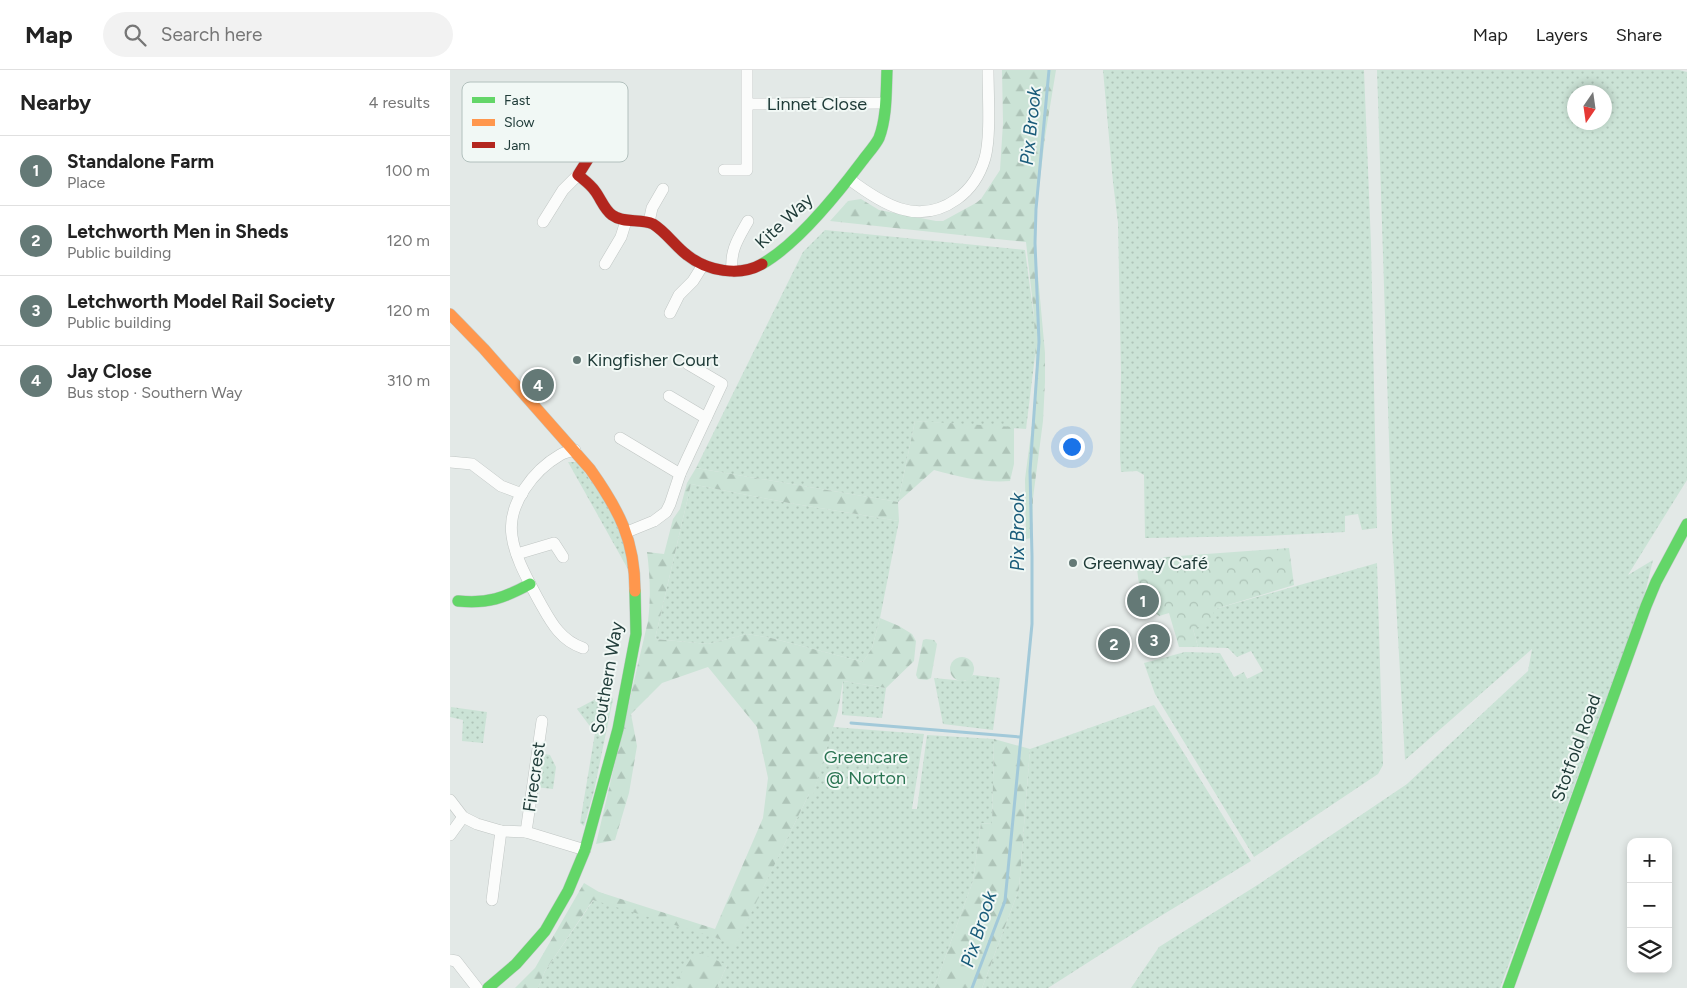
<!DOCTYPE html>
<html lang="en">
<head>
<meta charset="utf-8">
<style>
  :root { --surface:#fff; --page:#f2f2f2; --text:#222; --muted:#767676; --line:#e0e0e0; --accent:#647976 }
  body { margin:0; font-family:Figtree,sans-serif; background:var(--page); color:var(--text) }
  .controls { position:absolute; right:15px; bottom:15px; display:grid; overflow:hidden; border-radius:10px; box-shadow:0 2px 8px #0003 }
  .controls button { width:45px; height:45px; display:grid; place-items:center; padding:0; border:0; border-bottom:1px solid var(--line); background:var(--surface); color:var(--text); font:25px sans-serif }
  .compass { position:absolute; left:1117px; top:15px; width:45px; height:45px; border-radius:50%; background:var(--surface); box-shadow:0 2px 8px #0003; rotate:193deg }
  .you { position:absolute; left:621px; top:376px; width:18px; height:18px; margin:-12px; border:4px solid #fff; border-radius:50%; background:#1a73e8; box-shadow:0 0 0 8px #1a73e833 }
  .badge { display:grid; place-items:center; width:32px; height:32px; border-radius:50%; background:var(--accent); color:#fff; font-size:16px; font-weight:700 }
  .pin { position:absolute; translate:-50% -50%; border:2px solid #fff; box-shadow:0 1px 5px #0006 }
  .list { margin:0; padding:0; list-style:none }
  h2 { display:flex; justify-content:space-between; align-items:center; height:65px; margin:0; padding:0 20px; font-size:21px }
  h2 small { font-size:16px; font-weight:400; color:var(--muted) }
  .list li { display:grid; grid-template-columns:32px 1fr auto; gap:15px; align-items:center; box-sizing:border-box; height:70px; padding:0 20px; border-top:1px solid var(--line) }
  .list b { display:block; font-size:19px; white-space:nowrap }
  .list p { margin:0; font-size:16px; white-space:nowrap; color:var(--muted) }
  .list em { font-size:16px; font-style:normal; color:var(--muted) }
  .icon { flex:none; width:28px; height:28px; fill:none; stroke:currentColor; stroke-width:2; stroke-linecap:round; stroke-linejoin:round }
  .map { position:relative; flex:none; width:1237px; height:918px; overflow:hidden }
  header { display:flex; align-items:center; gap:30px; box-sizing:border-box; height:70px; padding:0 25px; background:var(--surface); border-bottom:1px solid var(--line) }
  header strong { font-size:24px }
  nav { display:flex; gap:28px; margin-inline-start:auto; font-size:18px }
  .search { width:350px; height:45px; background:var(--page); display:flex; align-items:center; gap:12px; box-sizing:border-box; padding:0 18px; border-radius:28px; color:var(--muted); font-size:19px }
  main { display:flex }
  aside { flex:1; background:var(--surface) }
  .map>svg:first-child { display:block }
  .grass { fill:url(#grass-dots); fill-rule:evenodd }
  .forest { fill:url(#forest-firs) }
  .park { fill:url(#park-crowns) }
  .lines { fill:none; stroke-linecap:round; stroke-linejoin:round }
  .stream { stroke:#a2c9d9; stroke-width:3 }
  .street-casing { stroke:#c0c6c4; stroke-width:12 }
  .fast-casing { stroke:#bec7c4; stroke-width:12 }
  .slow-casing { stroke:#bec7c4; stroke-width:12 }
  .jam-casing { stroke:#bec7c4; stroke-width:12 }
  .street { stroke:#fbfcfb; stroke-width:11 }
  .fast { stroke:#63d668; stroke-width:11 }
  .slow { stroke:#ff974d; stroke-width:11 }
  .jam { stroke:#b3261e; stroke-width:11 }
  .poi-dot { fill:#647976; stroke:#f1f8f5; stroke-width:2 }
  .labels { text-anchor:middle; stroke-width:4; stroke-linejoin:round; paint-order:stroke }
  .street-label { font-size:18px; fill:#203c39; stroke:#f1f8f5 }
  .poi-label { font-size:18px; fill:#203c39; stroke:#f1f8f5; text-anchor:start }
  .park-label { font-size:18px; fill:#2a7452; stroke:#f1f8f5 }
  .water-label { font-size:19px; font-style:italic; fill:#195b7a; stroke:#f1f8f5 }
  .key { fill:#f1f8f5; stroke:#b2c0bd; stroke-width:1 }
  .key-label { font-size:14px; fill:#203c39 }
</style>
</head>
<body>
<header>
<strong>Map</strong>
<div class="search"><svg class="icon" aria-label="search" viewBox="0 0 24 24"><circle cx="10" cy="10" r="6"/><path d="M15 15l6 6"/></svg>Search here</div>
<nav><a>Map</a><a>Layers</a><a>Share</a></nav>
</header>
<main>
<aside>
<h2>Nearby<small>4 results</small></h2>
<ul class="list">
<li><span class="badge">1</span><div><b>Standalone Farm</b><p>Place</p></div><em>100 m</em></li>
<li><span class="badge">2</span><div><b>Letchworth Men in Sheds</b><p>Public building</p></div><em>120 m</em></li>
<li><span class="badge">3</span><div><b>Letchworth Model Rail Society</b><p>Public building</p></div><em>120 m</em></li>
<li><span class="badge">4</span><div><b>Jay Close</b><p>Bus stop · Southern Way</p></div><em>310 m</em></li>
</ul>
</aside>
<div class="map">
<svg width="1237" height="918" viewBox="0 0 1237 918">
  <defs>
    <pattern id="grass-dots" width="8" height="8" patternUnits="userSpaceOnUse" patternTransform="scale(1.25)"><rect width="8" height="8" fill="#cbe3d6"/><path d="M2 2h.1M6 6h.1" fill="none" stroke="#aec4b8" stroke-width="1.8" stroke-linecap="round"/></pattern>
    <pattern id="forest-firs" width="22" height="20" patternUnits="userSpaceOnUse" patternTransform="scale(1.25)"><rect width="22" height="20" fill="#cbe3d6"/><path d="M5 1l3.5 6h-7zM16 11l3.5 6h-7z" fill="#aec4b8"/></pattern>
    <pattern id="park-crowns" width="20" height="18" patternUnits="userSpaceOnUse" patternTransform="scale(1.25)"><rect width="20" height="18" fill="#cbe3d6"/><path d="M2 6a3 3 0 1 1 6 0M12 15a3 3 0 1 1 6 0" fill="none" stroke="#aec4b8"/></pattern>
  </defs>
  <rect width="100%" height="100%" fill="#e3e9e7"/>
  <!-- grass -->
  <g class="grass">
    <polygon points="653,0 914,0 921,174 927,458 912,460 908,444 895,446 895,462 816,466 695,468 694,405 687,401 671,402 670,386 671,303 668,153 663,112"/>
    <path d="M927 0H1229L1237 2V410L1178 505 1203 490 1195 523 1050 918H681L709 877 809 814 957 714 1078 601 1082 579 955 690 942 462ZM1124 22H1154V52H1124Z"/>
    <polygon points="375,160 575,180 587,270 576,359 465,351 448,432 246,398 353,182"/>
    <polygon points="118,392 127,392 170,451 179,501"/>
    <polygon points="241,414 339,433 449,451 430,548 422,578 413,592 321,568 297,564 258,574 205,569"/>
    <polygon points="927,493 933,695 928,704 804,787 705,624 694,593 735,582 770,583 784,607 794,602 797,609 813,601 801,581 787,587 778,578 748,577 743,559 765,539"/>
    <polygon points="523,605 550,608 543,660 493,654 484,608 515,611"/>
    <polygon points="393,611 436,618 432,648 392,645"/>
    <polygon points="157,623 163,629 144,721 134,756 130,753 145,663 127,639"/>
    <polygon points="704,635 801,791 709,847 598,918 532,918 569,819 580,679"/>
    <polygon points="1,637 37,642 33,673 12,671 13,650 0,647"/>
    <polygon points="383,657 474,664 462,739 467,739 477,665 544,669 542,754 531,753 523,811 484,918 267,918 277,895 225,912 225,918 88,918 95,901 149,822 285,875 359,724 363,724"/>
    <polygon points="90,683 100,685 106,697 103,719 85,717"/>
  </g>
  <!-- forest -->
  <g class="forest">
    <polygon points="552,0 606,0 595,67 586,143 586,184 595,283 595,312 593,351 583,428 582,468 576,469 575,409 583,348 586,298 584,245 576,172 380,151 398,131 411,129 429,140 486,151 493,151 526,133 531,129 550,100 553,53"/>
    <path d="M465 351 564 357V394L560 411C535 413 509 407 484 400L448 432 449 451 339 433 241 414 205 569 258 574 297 564 321 568 413 592 422 578 430 548 449 556 462 564 466 571 464 591 436 618 393 611 388 641 363 725 359 724 285 876 267 868 143 830 95 901 88 918H65L85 898 134 813 149 822 265 859 313 748 318 708 307 657 258 597 212 613 181 644 187 676 179 723 165 770 146 774 198 551C201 527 200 506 197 482L214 484 223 449 230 439 237 413 246 398 448 432Z"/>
    <polygon points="476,569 484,570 487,574 481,608 477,610 468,609 466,605 473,570"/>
    <circle cx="512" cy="599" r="12"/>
    <polygon points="544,669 580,679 569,819 532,918 484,918 523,811 531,753 542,754"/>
    <polygon points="246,881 277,895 267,918 225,918 225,912"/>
  </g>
  <!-- park -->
  <path class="park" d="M839 478 844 515 765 539 760 553 743 559 748 577H729L719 543 709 546C691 529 690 523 687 499L715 487Z"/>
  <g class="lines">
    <!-- stream -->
    <g class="stream">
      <polyline points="401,653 570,667"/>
      <polyline points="522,918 555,831 582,554 582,486 580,401 589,272 585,173 586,139 599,0"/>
    </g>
    <defs>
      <g id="street">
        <polyline points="298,34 435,33"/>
        <polyline points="274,100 297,100 297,0"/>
        <path d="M399 109C432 134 468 157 507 129 521 119 530 105 535 88 541 66 538 25 538 0"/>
        <polyline points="93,152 113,120 128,105"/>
        <polyline points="199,152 202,138 213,119"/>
        <polyline points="155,194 171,167 176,151"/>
        <path d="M282 201C280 180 288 169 298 151"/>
        <polyline points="220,243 229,225 243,211 253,195"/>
        <polyline points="219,326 256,348"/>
        <polyline points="170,368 230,404"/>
        <path d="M125 380C120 381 115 382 110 385 84 400 57 434 62 466 65 488 78 510 88 529 100 550 109 570 133 578"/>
        <polyline points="0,392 22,394 51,416 72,424"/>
        <polyline points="177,462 204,451 216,442 220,434 230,404 272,314 238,294"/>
        <polyline points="67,484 104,473 113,487"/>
        <polyline points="0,730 13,747 27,754 51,761 76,762 135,780"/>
        <polyline points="76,762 92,651"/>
        <polyline points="0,765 13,747"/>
        <polyline points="42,830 51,761"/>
        <polyline points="0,890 6,891 27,918"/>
      </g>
      <g id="fast">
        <path d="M312 194C347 174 389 122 413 90 418 83 425 76 429 68 437 47 436 22 437 0"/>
        <path d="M8 531C38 534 54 528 80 514"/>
        <polyline points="38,918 66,894 95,861 118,821 135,780 168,659 186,564 185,521"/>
        <polyline points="1058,918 1196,536 1206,512 1237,454"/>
      </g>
      <path id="slow" d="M0 244 34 279 140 399C169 440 185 470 185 521"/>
      <path id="jam" d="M145 78 128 105C134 110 140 114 145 121 151 129 154 139 162 145 174 154 190 148 203 154 216 162 225 176 237 185 257 201 289 207 312 194"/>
    </defs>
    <!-- street casing -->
    <use href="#street" class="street-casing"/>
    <!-- fast casing -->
    <use href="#fast" class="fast-casing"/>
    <!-- slow casing -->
    <use href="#slow" class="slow-casing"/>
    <!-- jam casing -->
    <use href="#jam" class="jam-casing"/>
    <!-- street -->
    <use href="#street" class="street"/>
    <!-- fast -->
    <use href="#fast" class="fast"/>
    <!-- slow -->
    <use href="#slow" class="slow"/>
    <!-- jam -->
    <use href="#jam" class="jam"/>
  </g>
  <!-- markers -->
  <g class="poi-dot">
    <circle cx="127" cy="290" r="5"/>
    <circle cx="623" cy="493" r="5"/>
  </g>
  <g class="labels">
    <!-- street labels -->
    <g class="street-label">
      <text x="367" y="40">Linnet Close</text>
      <text transform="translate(334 151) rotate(-43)" y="6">Kite Way</text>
      <text transform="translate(157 608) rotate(-80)" y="6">Southern Way</text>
      <text transform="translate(1126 678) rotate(-70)" y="6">Stotfold Road</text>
      <text transform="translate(84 707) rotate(-82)" y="6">Firecrest</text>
    </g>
    <!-- poi labels -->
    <g class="poi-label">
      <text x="137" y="296">Kingfisher Court</text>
      <text x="633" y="499">Greenway Café</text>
    </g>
    <!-- park labels -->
    <g class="park-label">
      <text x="416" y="693">Greencare<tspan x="416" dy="21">@ Norton</tspan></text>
    </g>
    <!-- water labels -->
    <g class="water-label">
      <text transform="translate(580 56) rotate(-84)" y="7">Pix Brook</text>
      <text transform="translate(567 462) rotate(-90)" y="7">Pix Brook</text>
      <text transform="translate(528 859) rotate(-72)" y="7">Pix Brook</text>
    </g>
  </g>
  <!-- legend -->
  <rect x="12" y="12" width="166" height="80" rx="8" class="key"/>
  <rect x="22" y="27" width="23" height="6" fill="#63d668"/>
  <rect x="22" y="49" width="23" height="7" fill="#ff974d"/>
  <rect x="22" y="72" width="23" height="6" fill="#b3261e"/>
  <g class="key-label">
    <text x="54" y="35">Fast</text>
    <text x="54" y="57">Slow</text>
    <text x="54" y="80">Jam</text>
  </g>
</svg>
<div class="controls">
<button>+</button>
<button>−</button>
<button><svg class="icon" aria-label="layers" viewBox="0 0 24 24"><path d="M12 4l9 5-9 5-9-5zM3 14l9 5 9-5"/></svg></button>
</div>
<svg class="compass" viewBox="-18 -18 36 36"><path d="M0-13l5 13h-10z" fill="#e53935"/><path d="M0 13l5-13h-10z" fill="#767676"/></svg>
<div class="you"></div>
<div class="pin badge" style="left:693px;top:531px">1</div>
<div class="pin badge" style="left:664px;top:574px">2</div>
<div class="pin badge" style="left:704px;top:570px">3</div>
<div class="pin badge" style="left:88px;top:315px">4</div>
</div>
</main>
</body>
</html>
